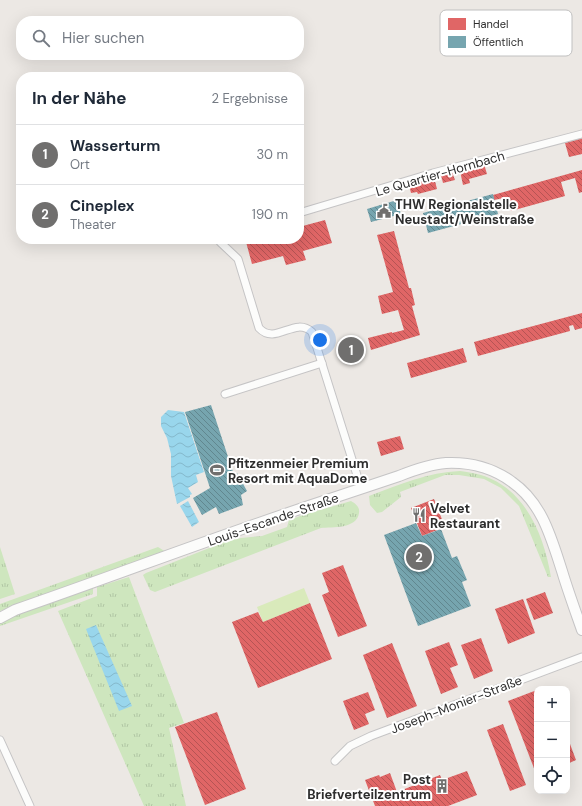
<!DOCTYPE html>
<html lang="de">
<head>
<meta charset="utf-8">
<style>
  :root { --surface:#fff; --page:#f6f6f7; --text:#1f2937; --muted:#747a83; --line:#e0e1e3; --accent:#706f6e }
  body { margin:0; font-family:"DM Sans",sans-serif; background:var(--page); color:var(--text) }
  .controls { position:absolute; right:12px; bottom:12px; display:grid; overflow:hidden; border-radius:8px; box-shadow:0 4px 16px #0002 }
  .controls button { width:36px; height:36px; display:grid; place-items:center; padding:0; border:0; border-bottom:1px solid var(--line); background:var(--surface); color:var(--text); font:20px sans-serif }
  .you { position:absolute; left:320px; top:340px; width:14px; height:14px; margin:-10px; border:3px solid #fff; border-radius:50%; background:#1a73e8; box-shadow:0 0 0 6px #1a73e833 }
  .badge { display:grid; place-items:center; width:26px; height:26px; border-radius:50%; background:var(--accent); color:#fff; font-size:13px; font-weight:700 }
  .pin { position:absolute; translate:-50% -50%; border:2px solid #fff; box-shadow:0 1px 4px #0006 }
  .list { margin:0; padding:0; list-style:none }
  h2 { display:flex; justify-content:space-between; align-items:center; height:52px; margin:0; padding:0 16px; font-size:17px }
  h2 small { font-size:13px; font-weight:400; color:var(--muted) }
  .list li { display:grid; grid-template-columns:26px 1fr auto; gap:12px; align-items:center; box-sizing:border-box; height:60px; padding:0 16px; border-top:1px solid var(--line) }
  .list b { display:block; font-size:15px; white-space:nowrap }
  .list p { margin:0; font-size:13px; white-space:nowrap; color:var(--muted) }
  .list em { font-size:13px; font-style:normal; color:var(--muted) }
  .icon { flex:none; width:22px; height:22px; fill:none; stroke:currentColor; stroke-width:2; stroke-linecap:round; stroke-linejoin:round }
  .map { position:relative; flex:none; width:582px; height:806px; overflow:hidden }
  .search { position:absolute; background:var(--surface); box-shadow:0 4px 16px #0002; left:16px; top:16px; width:288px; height:44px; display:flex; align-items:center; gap:10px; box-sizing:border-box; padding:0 14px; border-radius:16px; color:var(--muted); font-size:15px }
  .panel { position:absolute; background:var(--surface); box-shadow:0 4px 16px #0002; left:16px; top:72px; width:288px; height:172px; border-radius:16px }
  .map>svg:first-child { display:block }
  .grass { fill:url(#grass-tufts) }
  .pitch { fill:#d9eabb }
  .water { fill:url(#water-waves) }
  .shops { fill:url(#shops-back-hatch) }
  .public { fill:url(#public-back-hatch) }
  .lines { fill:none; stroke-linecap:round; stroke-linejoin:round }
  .street-casing { stroke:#c5c4c5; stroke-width:9 }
  .secondary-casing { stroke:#c5c4c5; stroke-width:12 }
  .street { stroke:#fcfcfb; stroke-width:7 }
  .secondary { stroke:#fcfcfb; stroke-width:10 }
  .labels { text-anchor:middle; stroke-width:4; stroke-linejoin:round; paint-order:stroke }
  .street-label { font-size:13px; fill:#2e2e2e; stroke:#fff }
  .poi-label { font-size:13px; font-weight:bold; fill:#2e2e2e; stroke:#fff; text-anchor:start }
  .key { fill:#fff; stroke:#c0c0c0; stroke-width:1 }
  .key-label { font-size:11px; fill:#2e2e2e }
</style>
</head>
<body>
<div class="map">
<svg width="582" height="806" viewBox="0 0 582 806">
  <defs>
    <pattern id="grass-tufts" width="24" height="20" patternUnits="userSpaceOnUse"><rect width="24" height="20" fill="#cee6be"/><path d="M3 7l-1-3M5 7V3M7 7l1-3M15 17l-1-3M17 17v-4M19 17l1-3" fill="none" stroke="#b1c6a4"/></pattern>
    <pattern id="water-waves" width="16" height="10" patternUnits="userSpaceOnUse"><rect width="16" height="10" fill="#99d6ec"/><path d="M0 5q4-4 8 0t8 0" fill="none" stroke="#84b8cb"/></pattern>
    <pattern id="shops-back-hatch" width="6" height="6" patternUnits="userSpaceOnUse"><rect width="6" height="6" fill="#e06666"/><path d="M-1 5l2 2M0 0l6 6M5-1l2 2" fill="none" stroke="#b65454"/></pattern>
    <pattern id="public-back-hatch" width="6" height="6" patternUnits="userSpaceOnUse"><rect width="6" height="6" fill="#76a5af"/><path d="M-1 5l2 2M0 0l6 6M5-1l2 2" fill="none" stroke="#61878f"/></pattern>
  </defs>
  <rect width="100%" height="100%" fill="#ece8e4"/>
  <!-- grass -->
  <g class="grass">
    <path d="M460 471C467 472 475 473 481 475 525 488 544 535 551 577H548L519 506 501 488 484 479 459 475H445L400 492 401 497 382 512 377 513 370 505 369 496C399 485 428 472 460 471Z"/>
    <path d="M351 501C356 504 360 507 359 513 357 529 332 527 321 528L155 592 150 590 143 575 146 573 227 541 241 538 262 536 287 527 289 520 303 515Z"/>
    <polygon points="0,547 15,594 0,599"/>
    <polygon points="158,547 166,552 0,611 0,604"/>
    <polygon points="129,577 184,723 169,728 186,806 144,806 58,611 97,596 97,587"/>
    <polygon points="93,588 93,594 0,626 0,622 2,620"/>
  </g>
  <!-- pitch -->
  <polygon class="pitch" points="304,588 310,603 263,622 257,607"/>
  <!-- water -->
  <g class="water">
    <polygon points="168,410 184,412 204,472 196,475 198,482 188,488 192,494 190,495 190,497 177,504 171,476 171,454 167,438 161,426 161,417"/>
    <polygon points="188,501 199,522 192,527 180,506"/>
    <polygon points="96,625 132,706 119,711 86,629"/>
  </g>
  <!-- shops -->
  <g class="shops">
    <polygon points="582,138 582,154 569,157 565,143"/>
    <polygon points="484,164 487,174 469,179 470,183 463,185 460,171"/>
    <polygon points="582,170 582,192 579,193 575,178 561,182 565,196 511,211 508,197 494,200 493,195"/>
    <polygon points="452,172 455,180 443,183 441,175"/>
    <polygon points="434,177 437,189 418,194 417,192 411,193 409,185"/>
    <polygon points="325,220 332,243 303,251 306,260 286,265 283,256 252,264 246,242 257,239 299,239 299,227"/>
    <polygon points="394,231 409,288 411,288 415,305 412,306 420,335 371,350 368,338 392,332 392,333 404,330 398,310 382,314 378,296 393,292 377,235"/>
    <polygon points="582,313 582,328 575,330 573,325 569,326 570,331 478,356 474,342"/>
    <polygon points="355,344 358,354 347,357 344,347"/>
    <polygon points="463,348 467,362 411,378 407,363"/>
    <polygon points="400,436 404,449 381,456 377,442"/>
    <polygon points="434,499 445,527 422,536 411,508"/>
    <polygon points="343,565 367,626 338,637 322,595 329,592 322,573"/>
    <polygon points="545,592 553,613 534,620 526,599"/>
    <polygon points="523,599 535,633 508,644 495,609"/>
    <polygon points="310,603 332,659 258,688 232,622 258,612 263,622"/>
    <polygon points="481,638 493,671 474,679 461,645"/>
    <polygon points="449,642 458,665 450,668 458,687 441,694 425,651"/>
    <polygon points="392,643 417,706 387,718 363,655"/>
    <polygon points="537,690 537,776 508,701"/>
    <polygon points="368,692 375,710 365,714 369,724 354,730 343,701"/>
    <polygon points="217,712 246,789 205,805 175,727"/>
    <polygon points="503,724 526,785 510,791 487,730"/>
    <polygon points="567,736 576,760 567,764"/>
    <polygon points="467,771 477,795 448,806 375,806 365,780 379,775 380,777 390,773 397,792 440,775 442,780"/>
  </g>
  <!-- public -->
  <g class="public">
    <polygon points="493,194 498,214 428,233 423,213"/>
    <polygon points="397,200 401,214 371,222 367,209"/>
    <polygon points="211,405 234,475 237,473 247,491 241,495 243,505 219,514 216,507 202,515 193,498 210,488 185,412"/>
    <polygon points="416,523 422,536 441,529 452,558 457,556 467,580 462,582 471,606 418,626 384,535"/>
  </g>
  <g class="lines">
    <defs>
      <g id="street">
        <polyline points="299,213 433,173 582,134"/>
        <path d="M220 239V242L238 259 259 328C276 346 294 316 312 332L361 488"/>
        <polyline points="225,394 322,363"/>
        <polyline points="0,740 30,806"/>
        <polyline points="335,761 350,746 371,736 582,657"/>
      </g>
      <path id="secondary" d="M0 618 15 610C122 573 228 532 336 497 357 490 378 483 399 476 414 470 430 464 446 463 469 462 493 468 512 482 542 503 551 537 562 571 568 591 575 610 582 630"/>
    </defs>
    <!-- street casing -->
    <use href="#street" class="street-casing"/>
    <!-- secondary casing -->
    <use href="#secondary" class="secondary-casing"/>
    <!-- street -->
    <use href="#street" class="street"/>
    <!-- secondary -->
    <use href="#secondary" class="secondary"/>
  </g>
  <!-- icons -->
  <defs>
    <symbol id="civic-bare" viewBox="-9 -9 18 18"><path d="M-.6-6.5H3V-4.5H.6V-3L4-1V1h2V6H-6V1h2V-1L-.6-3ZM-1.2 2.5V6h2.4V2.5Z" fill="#706f6e" stroke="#fff" stroke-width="2.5" paint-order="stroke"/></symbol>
    <symbol id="stadium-bare" viewBox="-9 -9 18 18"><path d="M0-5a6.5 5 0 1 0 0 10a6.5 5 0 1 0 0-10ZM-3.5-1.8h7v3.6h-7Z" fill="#706f6e" stroke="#fff" stroke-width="2.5" paint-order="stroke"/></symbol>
    <symbol id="restaurant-bare" viewBox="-9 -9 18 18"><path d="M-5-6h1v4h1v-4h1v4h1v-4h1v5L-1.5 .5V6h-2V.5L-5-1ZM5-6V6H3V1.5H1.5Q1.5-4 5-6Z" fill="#706f6e" stroke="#fff" stroke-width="2.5" paint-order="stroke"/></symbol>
    <symbol id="building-bare" viewBox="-9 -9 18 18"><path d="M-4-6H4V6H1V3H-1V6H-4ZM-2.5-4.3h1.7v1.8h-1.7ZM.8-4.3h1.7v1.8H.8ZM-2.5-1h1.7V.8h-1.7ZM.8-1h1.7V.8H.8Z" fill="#706f6e" stroke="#fff" stroke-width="2.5" paint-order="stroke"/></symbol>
  </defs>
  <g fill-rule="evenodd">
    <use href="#civic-bare" x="374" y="201" width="20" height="20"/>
    <use href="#stadium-bare" x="207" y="460" width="20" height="20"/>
    <use href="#restaurant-bare" x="409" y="505" width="20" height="20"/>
    <use href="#building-bare" x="432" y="776" width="20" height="20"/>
  </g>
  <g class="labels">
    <!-- street labels -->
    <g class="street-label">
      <text transform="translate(440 173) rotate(-16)" y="5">Le Quartier-Hornbach</text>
      <text transform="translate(273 519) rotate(-19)" y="5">Louis-Escande-Straße</text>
      <text transform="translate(456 704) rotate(-21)" y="5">Joseph-Monier-Straße</text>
    </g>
    <!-- poi labels -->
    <g class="poi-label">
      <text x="395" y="209">THW Regionalstelle<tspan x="395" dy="15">Neustadt/Weinstraße</tspan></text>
      <text x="228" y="468">Pfitzenmeier Premium<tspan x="228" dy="15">Resort mit AquaDome</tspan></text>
      <text x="430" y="513">Velvet<tspan x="430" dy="15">Restaurant</tspan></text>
      <text x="431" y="784" text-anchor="end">Post<tspan x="431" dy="15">Briefverteilzentrum</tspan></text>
    </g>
  </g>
  <!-- legend -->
  <rect x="440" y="10" width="132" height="46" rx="6" class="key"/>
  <rect x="448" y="18" width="18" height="12" fill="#e06666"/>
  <rect x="448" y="36" width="18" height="12" fill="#76a5af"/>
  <g class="key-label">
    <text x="473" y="28">Handel</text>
    <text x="473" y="46">Öffentlich</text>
  </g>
</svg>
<div class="controls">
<button>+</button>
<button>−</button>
<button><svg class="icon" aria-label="locate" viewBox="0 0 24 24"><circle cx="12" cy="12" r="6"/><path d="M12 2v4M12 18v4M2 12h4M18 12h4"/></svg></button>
</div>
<div class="you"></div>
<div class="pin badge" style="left:351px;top:350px">1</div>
<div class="pin badge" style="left:419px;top:557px">2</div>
<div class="search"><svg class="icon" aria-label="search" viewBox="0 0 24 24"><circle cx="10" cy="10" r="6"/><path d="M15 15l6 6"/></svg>Hier suchen</div>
<section class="panel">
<h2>In der Nähe<small>2 Ergebnisse</small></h2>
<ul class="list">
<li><span class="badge">1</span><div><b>Wasserturm</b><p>Ort</p></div><em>30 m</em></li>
<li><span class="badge">2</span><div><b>Cineplex</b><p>Theater</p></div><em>190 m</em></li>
</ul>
</section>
</div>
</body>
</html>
